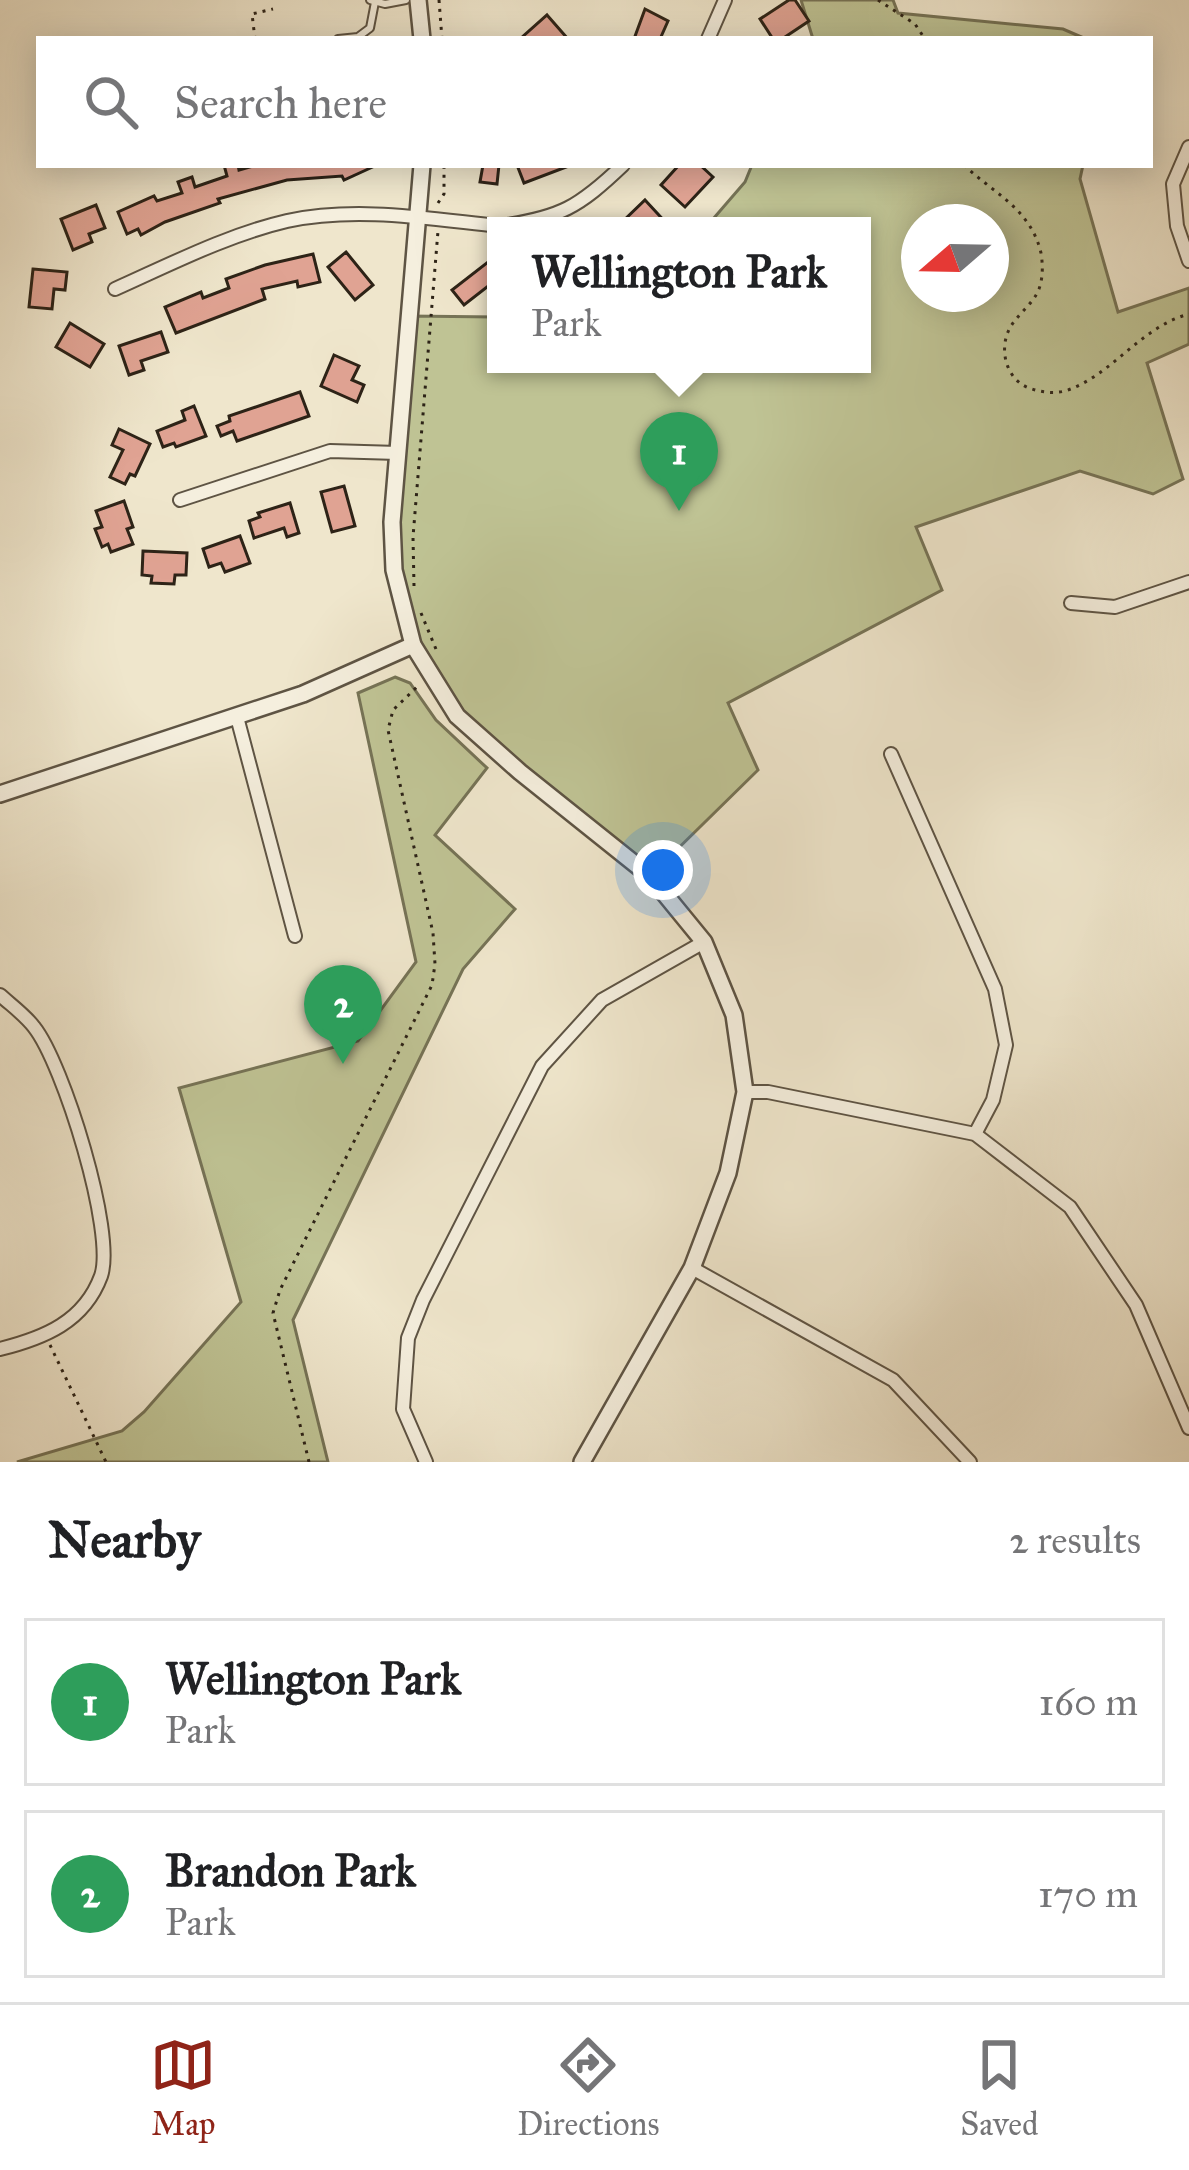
<!DOCTYPE html>
<html lang="en">
<head>
<meta charset="utf-8">
<style>
  :root { --surface:#fff; --page:#f6f6f6; --text:#202124; --muted:#757577; --line:#e0e0e0; --accent:#8f2418 }
  body { margin:0; font-family:"IM FELL Great Primer",serif; background:var(--page); color:var(--text) }
  .compass { position:absolute; left:901px; top:204px; width:108px; height:108px; border-radius:50%; background:var(--surface); box-shadow:0 6px 30px #0003; rotate:250deg }
  .you { position:absolute; left:663px; top:870px; width:42px; height:42px; margin:-30px; border:9px solid #fff; border-radius:50%; background:#1a73e8; box-shadow:0 0 0 18px #1a73e833 }
  .badge { display:grid; place-items:center; width:78px; height:78px; border-radius:50%; background:var(--accent); color:#fff; font-size:39px; font-weight:700 }
  .pin { position:absolute; translate:-50% -99px; filter:drop-shadow(0 3px 6px #0008) }
  .pin::after { content:''; position:absolute; top:63px; width:42px; height:36px; background:inherit; clip-path:polygon(0 0,100% 0,50% 100%) }
  .popup { position:absolute; left:487px; top:217px; width:384px; height:156px; box-sizing:border-box; display:grid; place-content:center; border-radius:0px; background:var(--surface); filter:drop-shadow(0 3px 9px #0005); font-size:39px; white-space:nowrap; color:var(--muted) }
  .popup b { font-size:45px; color:var(--text) }
  .popup::after { content:''; position:absolute; left:50%; top:100%; margin-left:-24px; border:24px solid transparent; border-top-color:var(--surface) }
  .list { margin:0; padding:0; list-style:none }
  h2 { display:flex; justify-content:space-between; align-items:center; height:156px; margin:0; padding:0 48px; font-size:51px }
  h2 small { font-size:39px; font-weight:400; color:var(--muted) }
  .list li { display:grid; grid-template-columns:78px 1fr auto; gap:36px; align-items:center; box-sizing:border-box; height:168px; margin:0 24px 24px; padding:0 24px; border:3px solid var(--line); border-radius:0px }
  .list b { display:block; font-size:45px; white-space:nowrap }
  .list p { margin:0; font-size:39px; white-space:nowrap; color:var(--muted) }
  .list em { font-size:39px; font-style:normal; color:var(--muted) }
  .icon { flex:none; width:66px; height:66px; fill:none; stroke:currentColor; stroke-width:2; stroke-linecap:round; stroke-linejoin:round }
  .map { position:relative; flex:none; width:1189px; height:1462px; overflow:hidden }
  .search { position:absolute; background:var(--surface); box-shadow:0 6px 30px #0003; left:36px; right:36px; top:36px; height:132px; display:flex; align-items:center; gap:30px; box-sizing:border-box; padding:0 42px; border-radius:0px; color:var(--muted); font-size:45px }
  .sheet { height:540px; background:var(--surface) }
  nav { display:flex; justify-content:space-around; align-items:center; box-sizing:border-box; height:168px; border-top:3px solid var(--line); background:var(--surface); font-size:33px; color:var(--muted) }
  nav a { display:grid; justify-items:center; gap:6px }
  nav .on { color:var(--accent) }
  .map>svg:first-child { display:block }
  .green { fill:#bfc394; stroke:#767356; stroke-width:3; fill-rule:evenodd }
  .building { fill:#e0a393; stroke:#2d2317; stroke-width:3 }
  .lines { fill:none; stroke-linecap:round; stroke-linejoin:round }
  .service-casing { stroke:#5e5444; stroke-width:10 }
  .minor-casing { stroke:#5e5444; stroke-width:16 }
  .tertiary-casing { stroke:#5e5444; stroke-width:20 }
  .path { stroke:#2d2317; stroke-width:3; stroke-dasharray:3 6; stroke-linecap:butt }
  .service { stroke:#f5efde; stroke-width:6 }
  .minor { stroke:#f5efde; stroke-width:12 }
  .tertiary { stroke:#f5efde; stroke-width:15 }
</style>
</head>
<body>
<div class="map">
<svg width="1189" height="1462" viewBox="0 0 1189 1462">
  <rect width="100%" height="100%" fill="#efe6cc"/>
  <filter id="stains"><feTurbulence type="fractalNoise" baseFrequency=".00167" numOctaves="4"/><feColorMatrix values="0 0 0 0 .2 0 0 0 0 .09 0 0 0 0 .02 0 0 0 .5 -.17"/></filter>
  <radialGradient id="worn" r=".72"><stop offset=".6" stop-color="#630" stop-opacity="0"/><stop offset="1" stop-color="#630" stop-opacity=".3"/></radialGradient>
  <!-- green -->
  <g class="green">
    <polygon points="801,0 893,0 898,13 1063,29 1086,39 813,39"/>
    <path d="M752 165H1083L1080 179 1118 312 1189 288V344L1147 363 1183 479 1153 494 1080 471 916 527 942 590 728 703 758 770 650 876 457 716 419 657 394 570 409 316 496 317V364H862V226H707L745 182ZM919 222H991V294H919Z"/>
    <polygon points="395,677 410,683 436,720 487,768 435,835 515,909 463,969 293,1320 328,1462 17,1462 122,1431 144,1412 241,1302 179,1088 358,1041 416,962 358,693"/>
  </g>
  <!-- building -->
  <g class="building">
    <polygon points="789,0 795,0 809,21 782,39 773,39 760,19"/>
    <polygon points="645,9 668,21 660,39 634,39"/>
    <polygon points="547,15 568,39 520,39"/>
    <polygon points="224,165 238,165 239,170 257,165 377,165 344,180 342,176 287,180 218,199 220,203 165,222 141,235 138,229 127,234 118,212 154,196 157,201 182,193 178,182 192,177 195,187 227,176"/>
    <polygon points="483,165 499,165 497,184 480,182"/>
    <polygon points="517,165 569,165 569,166 524,183"/>
    <polygon points="679,165 700,165 713,177 685,207 661,185"/>
    <polygon points="645,200 669,226 618,226"/>
    <polygon points="96,205 105,228 89,234 92,242 73,250 61,219"/>
    <polygon points="346,252 373,285 355,300 328,267"/>
    <polygon points="313,254 320,282 298,287 297,281 262,289 265,299 176,333 165,307 201,292 203,298 229,288 226,279 265,265"/>
    <polygon points="488,262 496,280 464,305 452,290"/>
    <polygon points="33,269 67,272 65,290 54,289 52,309 29,307"/>
    <polygon points="70,323 104,344 90,367 56,347"/>
    <polygon points="161,332 168,352 141,361 144,370 129,375 119,346"/>
    <polygon points="334,355 359,366 352,380 364,385 357,402 321,386"/>
    <polygon points="300,392 309,416 237,441 233,431 221,436 217,426 230,421 229,416"/>
    <polygon points="194,406 206,436 176,447 174,443 163,447 157,431 185,420 182,411"/>
    <polygon points="119,429 150,444 135,476 130,474 125,484 110,477 123,450 112,445"/>
    <polygon points="344,486 355,526 332,532 321,492"/>
    <polygon points="124,501 133,527 127,529 133,544 111,552 108,544 102,547 95,529 102,527 96,511"/>
    <polygon points="290,503 299,533 287,537 284,528 254,538 249,521 260,517 258,513"/>
    <polygon points="240,536 250,563 225,572 221,563 209,567 203,549"/>
    <polygon points="143,551 187,553 186,575 175,575 174,584 151,583 152,576 142,575"/>
  </g>
  <g class="lines">
    <defs>
      <g id="service">
        <polyline points="370,0 385,4 406,0"/>
        <polyline points="338,39 358,37 370,28 375,2"/>
      </g>
      <g id="minor">
        <polyline points="708,39 725,0"/>
        <polyline points="1189,147 1173,184 1177,226 1189,261"/>
        <path d="M500 226C560 218 579 207 623 165"/>
        <path d="M115 289C171 264 227 235 287 221 357 206 430 219 499 226"/>
        <polyline points="180,500 330,451 398,453"/>
        <polyline points="1071,603 1115,607 1189,582"/>
        <polyline points="237,717 295,936"/>
        <polyline points="891,754 995,989 1006,1045 993,1100 975,1134"/>
        <path d="M0 995C11 1005 25 1015 34 1027 63 1063 116 1233 101 1276 84 1322 44 1338 0 1349"/>
        <polyline points="745,1092 768,1092 975,1134 1070,1207 1136,1305 1189,1428"/>
        <polyline points="692,1268 893,1380 970,1462"/>
        <polyline points="426,1462 403,1409 408,1338 423,1300 542,1066 602,1000 704,942"/>
      </g>
      <g id="tertiary">
        <polyline points="418,0 422,39"/>
        <polyline points="422,165 392,522 394,570 413,645 457,716 520,772 650,876 704,942 734,1015 745,1092 728,1173 692,1268 582,1462"/>
        <polyline points="0,794 303,694 413,645"/>
      </g>
    </defs>
    <!-- service casing -->
    <use href="#service" class="service-casing"/>
    <!-- minor casing -->
    <use href="#minor" class="minor-casing"/>
    <!-- tertiary casing -->
    <use href="#tertiary" class="tertiary-casing"/>
    <!-- path -->
    <g class="path">
      <polyline points="439,0 442,39"/>
      <polyline points="878,0 915,24 925,39"/>
      <polyline points="255,39 252,14 273,9"/>
      <path d="M964 165C993 193 1031 209 1041 253 1043 265 1043 278 1039 289 1033 304 1019 313 1011 326 998 347 1005 379 1029 388 1040 392 1053 394 1065 391 1112 376 1140 327 1189 314"/>
      <polyline points="438,203 444,194 444,165"/>
      <polyline points="414,586 413,537 438,231"/>
      <polyline points="421,613 438,654"/>
      <polyline points="50,1345 106,1462"/>
      <polyline points="309,1462 273,1313 280,1290 432,985 435,964 433,933 388,730 393,710 419,685"/>
    </g>
    <!-- service -->
    <use href="#service" class="service"/>
    <!-- minor -->
    <use href="#minor" class="minor"/>
    <!-- tertiary -->
    <use href="#tertiary" class="tertiary"/>
  </g>
  <rect width="100%" height="100%" filter="url(#stains)"/>
  <rect width="100%" height="100%" fill="url(#worn)"/>
</svg>
<svg class="compass" viewBox="-18 -18 36 36"><path d="M0-13l5 13h-10z" fill="#e53935"/><path d="M0 13l5-13h-10z" fill="#757577"/></svg>
<div class="you"></div>
<div class="pin badge" style="left:679px;top:511px;background:#2e9e5b">1</div>
<div class="popup"><b>Wellington Park</b>Park</div>
<div class="pin badge" style="left:343px;top:1064px;background:#2e9e5b">2</div>
<div class="search"><svg class="icon" aria-label="search" viewBox="0 0 24 24"><circle cx="10" cy="10" r="6"/><path d="M15 15l6 6"/></svg>Search here</div>
</div>
<section class="sheet">
<h2>Nearby<small>2 results</small></h2>
<ul class="list">
<li><span class="badge" style="background:#2e9e5b">1</span><div><b>Wellington Park</b><p>Park</p></div><em>160 m</em></li>
<li><span class="badge" style="background:#2e9e5b">2</span><div><b>Brandon Park</b><p>Park</p></div><em>170 m</em></li>
</ul>
</section>
<nav>
<a class="on"><svg class="icon" aria-label="map" viewBox="0 0 24 24"><path d="M3 6l6-2 6 2 6-2v14l-6 2-6-2-6 2zM9 4v14M15 6v14"/></svg>Map</a>
<a><svg class="icon" aria-label="directions" viewBox="0 0 24 24"><path d="M12 3l9 9-9 9-9-9zM9 14v-3h6M13 9l2 2-2 2"/></svg>Directions</a>
<a><svg class="icon" aria-label="saved" viewBox="0 0 24 24"><path d="M7 4h10v16l-5-4-5 4z"/></svg>Saved</a>
</nav>
</body>
</html>
